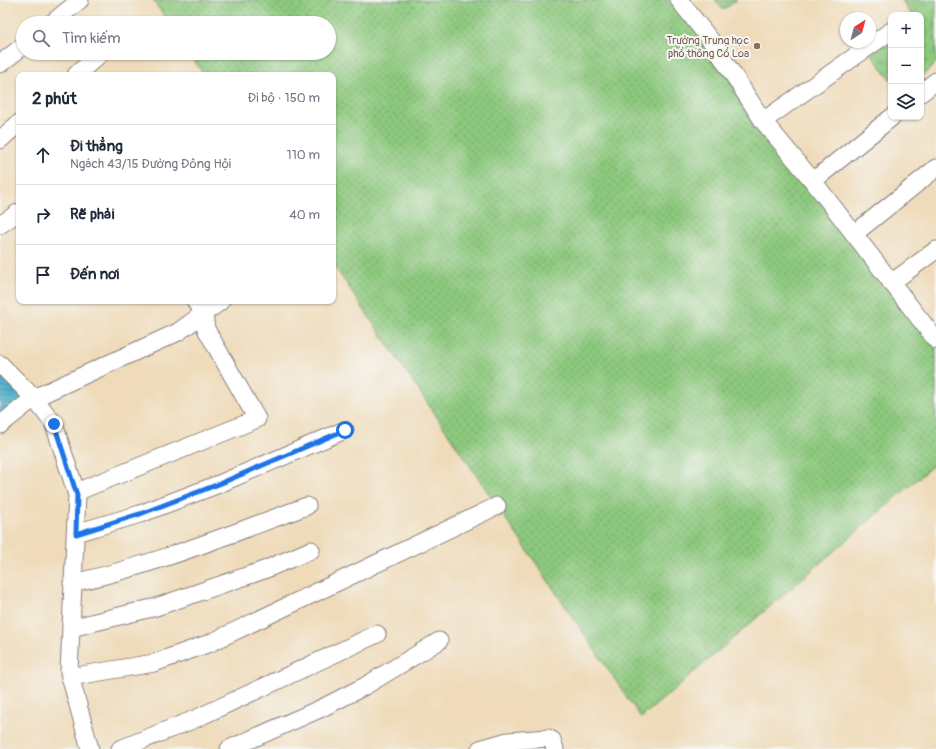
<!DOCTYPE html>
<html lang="vi">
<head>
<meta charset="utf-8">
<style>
  :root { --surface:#fff; --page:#f2f2f3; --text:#1f2937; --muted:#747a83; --line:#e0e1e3 }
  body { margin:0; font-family:Pangolin,sans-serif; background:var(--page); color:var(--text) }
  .controls { position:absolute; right:12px; top:12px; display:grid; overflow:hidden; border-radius:8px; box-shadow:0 1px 3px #0004 }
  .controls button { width:36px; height:36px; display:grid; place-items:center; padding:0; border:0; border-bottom:1px solid var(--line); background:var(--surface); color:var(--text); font:20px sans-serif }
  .compass { position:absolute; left:840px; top:12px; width:36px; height:36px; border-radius:50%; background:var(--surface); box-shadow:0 1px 3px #0004; rotate:36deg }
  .stop { position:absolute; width:12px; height:12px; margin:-9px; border:3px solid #1a73e8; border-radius:50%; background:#fff }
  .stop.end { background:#1a73e8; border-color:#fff; box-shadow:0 1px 4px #0008 }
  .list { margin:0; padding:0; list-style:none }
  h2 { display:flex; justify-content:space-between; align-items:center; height:52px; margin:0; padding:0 16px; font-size:17px }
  h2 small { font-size:13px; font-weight:400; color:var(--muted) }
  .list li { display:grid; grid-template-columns:26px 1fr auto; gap:12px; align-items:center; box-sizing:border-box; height:60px; padding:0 16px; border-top:1px solid var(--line) }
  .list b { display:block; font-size:15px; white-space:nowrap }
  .list p { margin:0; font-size:13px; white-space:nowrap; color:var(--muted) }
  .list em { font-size:13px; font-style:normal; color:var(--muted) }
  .icon { flex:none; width:22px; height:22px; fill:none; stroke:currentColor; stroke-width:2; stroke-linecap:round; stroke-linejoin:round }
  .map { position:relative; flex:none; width:936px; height:749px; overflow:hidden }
  .search { position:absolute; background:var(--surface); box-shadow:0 1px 3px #0004; left:16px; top:16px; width:320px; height:44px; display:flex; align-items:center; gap:10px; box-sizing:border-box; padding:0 14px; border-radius:22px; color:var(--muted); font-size:15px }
  .panel { position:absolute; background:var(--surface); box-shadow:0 1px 3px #0004; left:16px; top:72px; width:320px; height:232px; border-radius:8px }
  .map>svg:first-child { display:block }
  .grass { fill:url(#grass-dots); stroke:#57755c }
  .wetland { fill:url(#wetland-marsh); stroke:#57755c }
  .pitch { fill:#8cc87d; stroke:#57755c }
  .water { fill:url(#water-rules); stroke:#366882 }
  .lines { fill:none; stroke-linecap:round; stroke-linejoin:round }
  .minor-casing { stroke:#887e7a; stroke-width:19 }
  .minor { stroke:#fff; stroke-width:17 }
  .route { stroke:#1a73e8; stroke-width:5 }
  .education-dot { fill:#8d6e63; stroke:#f6f6f2; stroke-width:1.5 }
  .labels { text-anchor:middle; stroke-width:4; stroke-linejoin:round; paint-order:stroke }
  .education-label { font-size:11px; fill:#785e54; stroke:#f6f6f2; text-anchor:end }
</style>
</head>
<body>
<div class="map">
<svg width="936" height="749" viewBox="0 0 936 749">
  <defs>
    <pattern id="grass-dots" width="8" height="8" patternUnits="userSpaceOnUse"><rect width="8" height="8" fill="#8cc87d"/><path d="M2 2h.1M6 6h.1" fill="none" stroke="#72a268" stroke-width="1.8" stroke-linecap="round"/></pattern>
    <pattern id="wetland-marsh" width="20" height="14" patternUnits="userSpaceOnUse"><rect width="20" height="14" fill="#8cc87d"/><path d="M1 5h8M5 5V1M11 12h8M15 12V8" fill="none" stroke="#72a268"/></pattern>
    <pattern id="water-rules" width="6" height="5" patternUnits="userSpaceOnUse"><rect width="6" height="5" fill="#49afc8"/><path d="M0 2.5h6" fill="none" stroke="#3c8ea4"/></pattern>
  </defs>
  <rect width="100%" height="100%" fill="#f6f6f2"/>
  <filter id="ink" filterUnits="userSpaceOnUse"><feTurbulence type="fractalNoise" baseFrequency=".025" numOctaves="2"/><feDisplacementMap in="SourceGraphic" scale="8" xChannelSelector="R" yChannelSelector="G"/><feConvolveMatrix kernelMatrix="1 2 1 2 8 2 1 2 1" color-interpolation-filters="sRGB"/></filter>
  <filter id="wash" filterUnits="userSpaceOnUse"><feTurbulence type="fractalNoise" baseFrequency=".012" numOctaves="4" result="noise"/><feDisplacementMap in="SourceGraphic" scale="16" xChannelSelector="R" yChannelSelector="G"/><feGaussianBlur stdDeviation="0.9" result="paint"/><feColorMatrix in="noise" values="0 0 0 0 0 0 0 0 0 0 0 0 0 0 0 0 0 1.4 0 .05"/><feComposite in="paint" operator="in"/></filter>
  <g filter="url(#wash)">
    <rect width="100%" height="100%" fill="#efdbba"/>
    <!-- grass -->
    <polygon class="grass" points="153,0 676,0 936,338 936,463 641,718 333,264 333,75 204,75 189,53 329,53 329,23 169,23"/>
    <!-- wetland -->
    <g class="wetland">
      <polygon points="902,0 936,0 936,63 921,77 921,15 911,15"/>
      <polygon points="891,31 891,81 867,48"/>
    </g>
    <!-- pitch -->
    <polygon class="pitch" points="715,0 737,0 723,10"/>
    <!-- water -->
    <polygon class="water" points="0,364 34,398 0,425"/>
  </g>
  <g filter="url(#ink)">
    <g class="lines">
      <defs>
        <g id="minor">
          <polyline points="679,0 712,42 763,121 813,181 936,340"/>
          <polyline points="52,23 80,0"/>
          <polyline points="0,64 23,46"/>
          <polyline points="76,75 101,53"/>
          <polyline points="921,93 936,81"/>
          <polyline points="763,121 891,31"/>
          <polyline points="0,140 19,123"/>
          <polyline points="813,181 892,117"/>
          <polyline points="0,225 19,212"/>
          <polyline points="854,234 936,168"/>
          <polyline points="891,283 936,250"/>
          <polyline points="0,364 34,398 54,424 77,495 69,672 90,749"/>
          <polyline points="0,425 34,398 178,332 221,301"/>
          <polyline points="76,492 257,419 206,329 204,313 195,301"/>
          <polyline points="76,533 140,514 219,484 345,430"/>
          <path d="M72 583C153 566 230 534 307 506"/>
          <polyline points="71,628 156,607 264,570 311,550"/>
          <polyline points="70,677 154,663 210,643 497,506"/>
          <polyline points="120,749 195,719 377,634"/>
          <polyline points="229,749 322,708 365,686 439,641"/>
          <polyline points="480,749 508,741 548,738 552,740 555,749"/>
        </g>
      </defs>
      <!-- minor casing -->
      <use href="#minor" class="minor-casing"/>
      <!-- minor -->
      <use href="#minor" class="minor"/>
    </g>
  </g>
  <g class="lines" filter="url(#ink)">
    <!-- route -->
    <polyline class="route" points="54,424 77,495 76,534 140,514 219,484 345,430"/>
  </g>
  <!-- markers -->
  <circle class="education-dot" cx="757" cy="46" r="4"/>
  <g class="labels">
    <!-- education labels -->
    <g class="education-label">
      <text x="749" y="44">Trường Trung học<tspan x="749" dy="13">phổ thông Cổ Loa</tspan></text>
    </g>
  </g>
</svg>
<div class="controls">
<button>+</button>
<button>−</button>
<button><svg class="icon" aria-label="layers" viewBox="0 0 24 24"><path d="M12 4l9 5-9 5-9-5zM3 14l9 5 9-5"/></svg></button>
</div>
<svg class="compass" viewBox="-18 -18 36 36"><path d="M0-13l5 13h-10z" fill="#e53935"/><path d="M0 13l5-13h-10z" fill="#747a83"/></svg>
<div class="stop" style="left:345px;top:430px"></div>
<div class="stop end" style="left:54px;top:424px"></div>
<div class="search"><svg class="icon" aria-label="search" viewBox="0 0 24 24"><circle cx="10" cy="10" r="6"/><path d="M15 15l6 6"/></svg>Tìm kiếm</div>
<section class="panel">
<h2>2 phút<small>Đi bộ · 150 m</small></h2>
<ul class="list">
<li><svg class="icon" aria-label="ahead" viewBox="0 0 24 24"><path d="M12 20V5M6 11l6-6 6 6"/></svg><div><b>Đi thẳng</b><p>Ngách 43/15 Đường Đông Hội</p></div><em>110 m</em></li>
<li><svg class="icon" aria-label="right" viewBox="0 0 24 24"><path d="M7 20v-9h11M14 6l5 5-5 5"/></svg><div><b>Rẽ phải</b></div><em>40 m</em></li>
<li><svg class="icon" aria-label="arrive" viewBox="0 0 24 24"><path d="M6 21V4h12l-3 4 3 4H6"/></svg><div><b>Đến nơi</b></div></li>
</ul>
</section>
</div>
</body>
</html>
